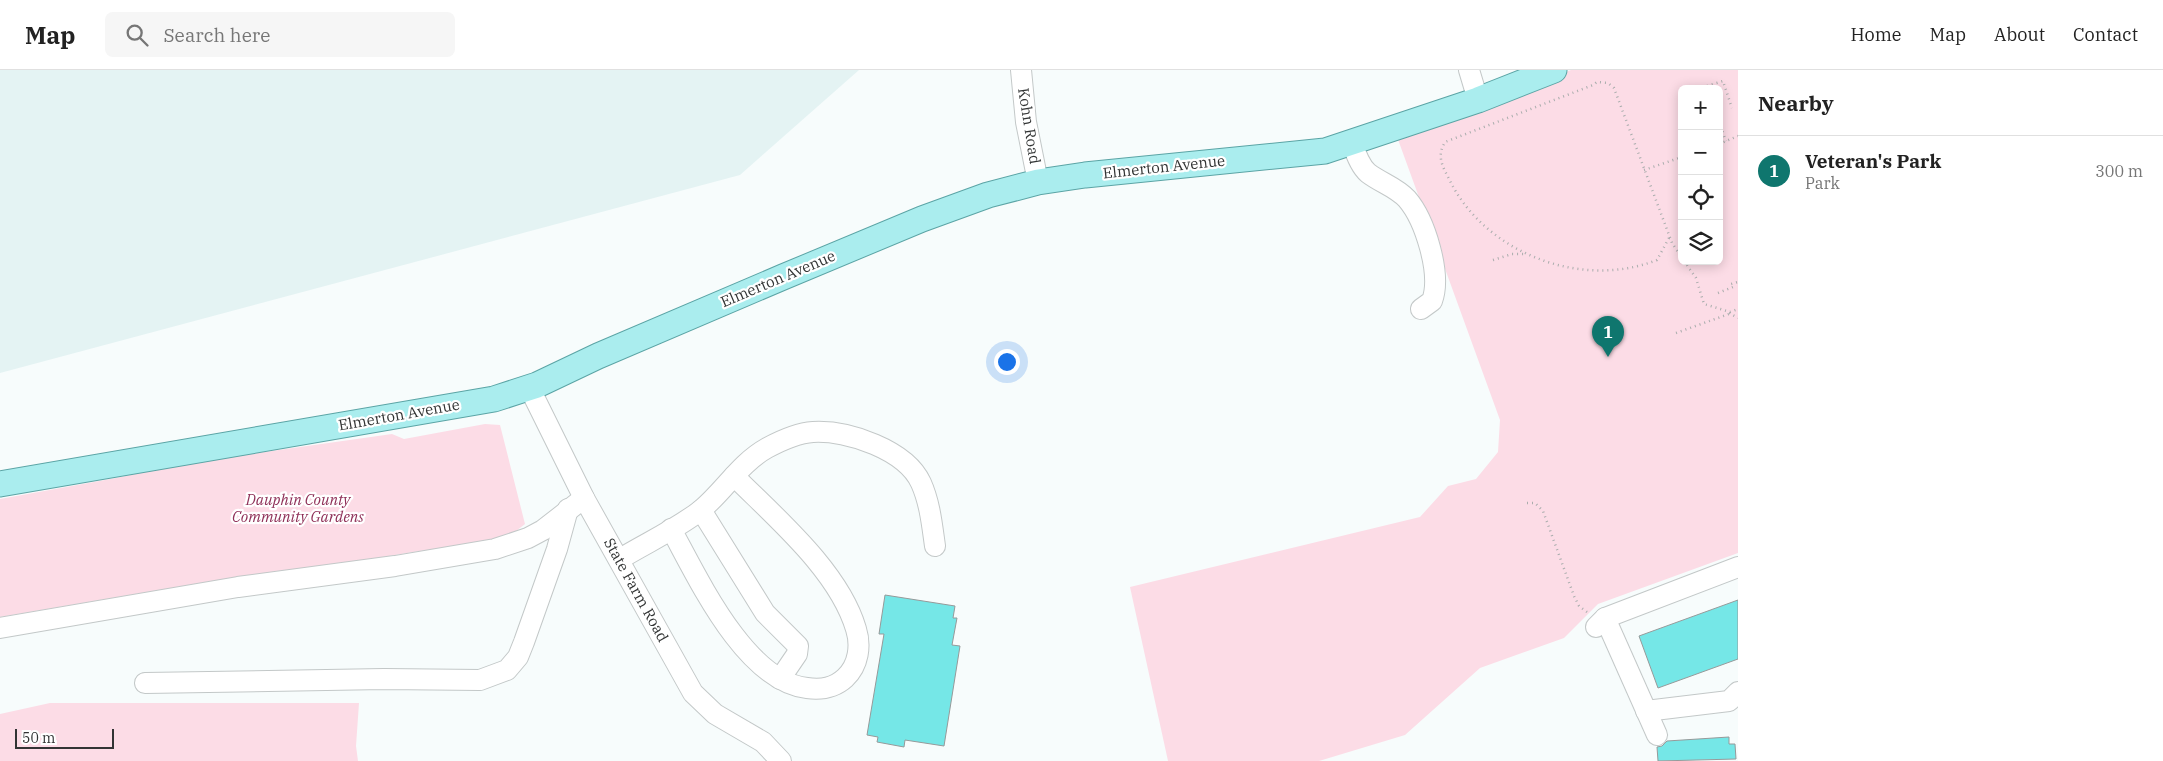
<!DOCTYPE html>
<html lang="en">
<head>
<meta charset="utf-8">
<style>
  :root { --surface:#fff; --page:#f6f6f6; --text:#222; --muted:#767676; --line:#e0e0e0; --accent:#0f766e }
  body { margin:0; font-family:"IBM Plex Serif",serif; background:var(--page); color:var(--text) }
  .controls { position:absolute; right:15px; top:15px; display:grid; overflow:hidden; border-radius:8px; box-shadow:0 2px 12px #0003 }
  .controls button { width:45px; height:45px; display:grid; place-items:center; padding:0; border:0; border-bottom:1px solid var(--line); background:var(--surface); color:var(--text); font:25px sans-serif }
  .scale { position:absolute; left:15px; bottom:12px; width:99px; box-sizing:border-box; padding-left:5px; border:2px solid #323434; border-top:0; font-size:14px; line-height:18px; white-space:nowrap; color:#323434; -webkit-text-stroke:4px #fff; paint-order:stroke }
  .you { position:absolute; left:1006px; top:291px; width:18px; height:18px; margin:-12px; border:4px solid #fff; border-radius:50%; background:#1a73e8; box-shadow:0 0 0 8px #1a73e833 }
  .badge { display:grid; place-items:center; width:32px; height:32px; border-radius:50%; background:var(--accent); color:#fff; font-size:16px; font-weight:700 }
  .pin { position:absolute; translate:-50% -41px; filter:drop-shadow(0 1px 2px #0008) }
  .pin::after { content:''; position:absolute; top:26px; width:18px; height:15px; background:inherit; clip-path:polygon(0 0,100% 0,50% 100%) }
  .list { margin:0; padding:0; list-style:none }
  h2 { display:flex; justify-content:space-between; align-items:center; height:65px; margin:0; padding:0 20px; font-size:21px }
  h2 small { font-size:16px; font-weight:400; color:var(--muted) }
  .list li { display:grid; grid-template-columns:32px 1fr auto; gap:15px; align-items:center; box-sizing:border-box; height:70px; padding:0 20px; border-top:1px solid var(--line) }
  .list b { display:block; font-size:19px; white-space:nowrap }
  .list p { margin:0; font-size:16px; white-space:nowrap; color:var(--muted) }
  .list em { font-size:16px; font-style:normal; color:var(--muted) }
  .icon { flex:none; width:28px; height:28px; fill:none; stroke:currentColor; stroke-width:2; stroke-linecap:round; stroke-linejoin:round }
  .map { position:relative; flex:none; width:1738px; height:691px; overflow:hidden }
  header { display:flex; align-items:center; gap:30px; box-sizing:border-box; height:70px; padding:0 25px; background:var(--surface); border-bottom:1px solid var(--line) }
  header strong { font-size:24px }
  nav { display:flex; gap:28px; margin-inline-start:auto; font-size:18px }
  .search { width:350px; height:45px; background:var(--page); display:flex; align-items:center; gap:12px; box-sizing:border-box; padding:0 18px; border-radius:8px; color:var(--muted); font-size:19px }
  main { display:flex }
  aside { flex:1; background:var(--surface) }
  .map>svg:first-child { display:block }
  .built { fill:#e4f3f3 }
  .green { fill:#fcdce6; fill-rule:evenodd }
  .building { fill:#75e7e7; stroke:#969a9a }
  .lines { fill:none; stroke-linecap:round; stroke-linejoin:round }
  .minor-casing { stroke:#c3c8c8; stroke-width:22 }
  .major-casing { stroke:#5ba4a5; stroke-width:27 }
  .path { stroke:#aaadad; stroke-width:2.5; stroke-dasharray:1 4; stroke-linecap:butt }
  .minor { stroke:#fff; stroke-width:20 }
  .major { stroke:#aaedee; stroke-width:25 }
  .labels { text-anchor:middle; stroke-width:4.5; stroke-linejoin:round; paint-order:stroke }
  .street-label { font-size:15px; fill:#323434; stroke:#fff }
  .park-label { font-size:15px; font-style:italic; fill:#8f3058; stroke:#fff }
</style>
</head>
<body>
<header>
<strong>Map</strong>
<div class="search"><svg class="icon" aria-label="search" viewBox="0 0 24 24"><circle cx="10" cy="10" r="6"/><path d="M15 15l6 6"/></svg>Search here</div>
<nav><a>Home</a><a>Map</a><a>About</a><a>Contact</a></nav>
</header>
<main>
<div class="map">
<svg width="1738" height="691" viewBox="0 0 1738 691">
  <rect width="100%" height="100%" fill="#f7fcfc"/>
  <!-- built -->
  <polygon class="built" points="0,0 859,0 740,105 0,303"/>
  <!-- green -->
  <g class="green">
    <path d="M1571 0H1738V483L1598 534 1564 568 1480 598 1405 665 1319 691H1168L1130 517 1420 447 1448 416 1476 409 1498 382 1500 350 1396 64ZM1682 19H1719V191H1682Z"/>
    <polygon points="485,354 500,355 525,454 511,465 495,471 413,482 312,499 236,507 0,547 0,429 116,408 193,392 392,364 404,369"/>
    <polygon points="50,633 359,633 356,676 358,691 0,691 0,644"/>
  </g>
  <!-- building -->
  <g class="building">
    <polygon points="885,525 955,536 953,548 957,548 952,575 960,576 944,676 905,670 904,677 877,672 878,667 867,665 884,564 879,564"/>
    <polygon points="1738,530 1738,589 1658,618 1639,566"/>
    <polygon points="1729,667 1729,674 1735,674 1736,689 1658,691 1657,677 1662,676 1667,671"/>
  </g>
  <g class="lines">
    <defs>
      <g id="minor">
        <polyline points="1021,0 1026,52 1038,112"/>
        <polyline points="1469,0 1478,30"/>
        <path d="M1352 72C1355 82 1360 96 1368 103 1381 113 1396 117 1407 129 1425 150 1442 204 1432 231L1421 239"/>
        <polyline points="529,317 584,428 693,623 715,644 763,672 781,691"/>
        <polyline points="701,440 765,543 798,576 797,584 780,609"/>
        <path d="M671 459C698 508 745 611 807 618 822 620 834 618 845 608 859 595 861 575 856 559 839 501 776 448 734 406"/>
        <path d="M620 489C646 473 677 459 701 440 724 421 740 393 767 378 780 371 798 363 813 362 848 360 906 380 921 413 930 433 932 455 935 476"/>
        <polyline points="1605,548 1657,665"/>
        <polyline points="1596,557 1605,548 1738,497"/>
        <polyline points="0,558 238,517 395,496 495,479 528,468 543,460 584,428"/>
        <polyline points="145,613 384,609 480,610 507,600 518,587 524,572 557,479 568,439"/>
        <polyline points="1646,641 1729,631 1738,622"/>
      </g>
      <polyline id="major" points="0,414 494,329 537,315 598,286 783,207 922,149 988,125 1038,112 1085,105 1325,81 1478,30 1554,0"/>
    </defs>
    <!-- minor casing -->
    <use href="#minor" class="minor-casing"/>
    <!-- major casing -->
    <use href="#major" class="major-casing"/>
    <!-- path -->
    <g class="path">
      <polyline points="1707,16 1723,11 1732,38"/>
      <polyline points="1719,52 1726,71"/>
      <polyline points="1719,74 1738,66"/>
      <polyline points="1644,100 1682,87"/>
      <path d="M1669 168 1657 190C1581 220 1486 183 1450 111 1443 97 1436 87 1445 72L1593 15 1597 12 1608 13 1614 18 1672 173 1682 188"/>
      <polyline points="1493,190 1512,184 1524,184"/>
      <polyline points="1684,191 1696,208 1704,234 1730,242 1738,239"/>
      <polyline points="1718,223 1733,217 1731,214 1738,212"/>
      <polyline points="1729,243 1738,248"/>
      <polyline points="1676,263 1729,244"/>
      <polyline points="1527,433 1535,433 1543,441 1574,526 1579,536 1587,542"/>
    </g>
    <!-- minor -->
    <use href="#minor" class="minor"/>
    <!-- major -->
    <use href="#major" class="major"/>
  </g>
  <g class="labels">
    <!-- street labels -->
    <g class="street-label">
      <text transform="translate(1029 56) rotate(81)" y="5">Kohn Road</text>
      <text transform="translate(1164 97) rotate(-6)" y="5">Elmerton Avenue</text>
      <text transform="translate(778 209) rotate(-23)" y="5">Elmerton Avenue</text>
      <text transform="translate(399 345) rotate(-10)" y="5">Elmerton Avenue</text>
      <text transform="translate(636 520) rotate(61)" y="5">State Farm Road</text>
    </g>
    <!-- park labels -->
    <g class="park-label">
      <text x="298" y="435">Dauphin County<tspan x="298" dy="17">Community Gardens</tspan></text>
    </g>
  </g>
</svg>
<div class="controls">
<button>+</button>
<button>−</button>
<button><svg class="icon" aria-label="locate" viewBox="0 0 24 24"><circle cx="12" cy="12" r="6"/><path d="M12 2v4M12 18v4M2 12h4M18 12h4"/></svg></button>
<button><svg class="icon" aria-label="layers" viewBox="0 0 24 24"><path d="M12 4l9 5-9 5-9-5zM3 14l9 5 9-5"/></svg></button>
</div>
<div class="scale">50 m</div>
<div class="you"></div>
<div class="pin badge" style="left:1608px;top:287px">1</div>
</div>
<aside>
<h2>Nearby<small></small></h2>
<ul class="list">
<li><span class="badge">1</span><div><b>Veteran's Park</b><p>Park</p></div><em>300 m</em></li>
</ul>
</aside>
</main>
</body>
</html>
